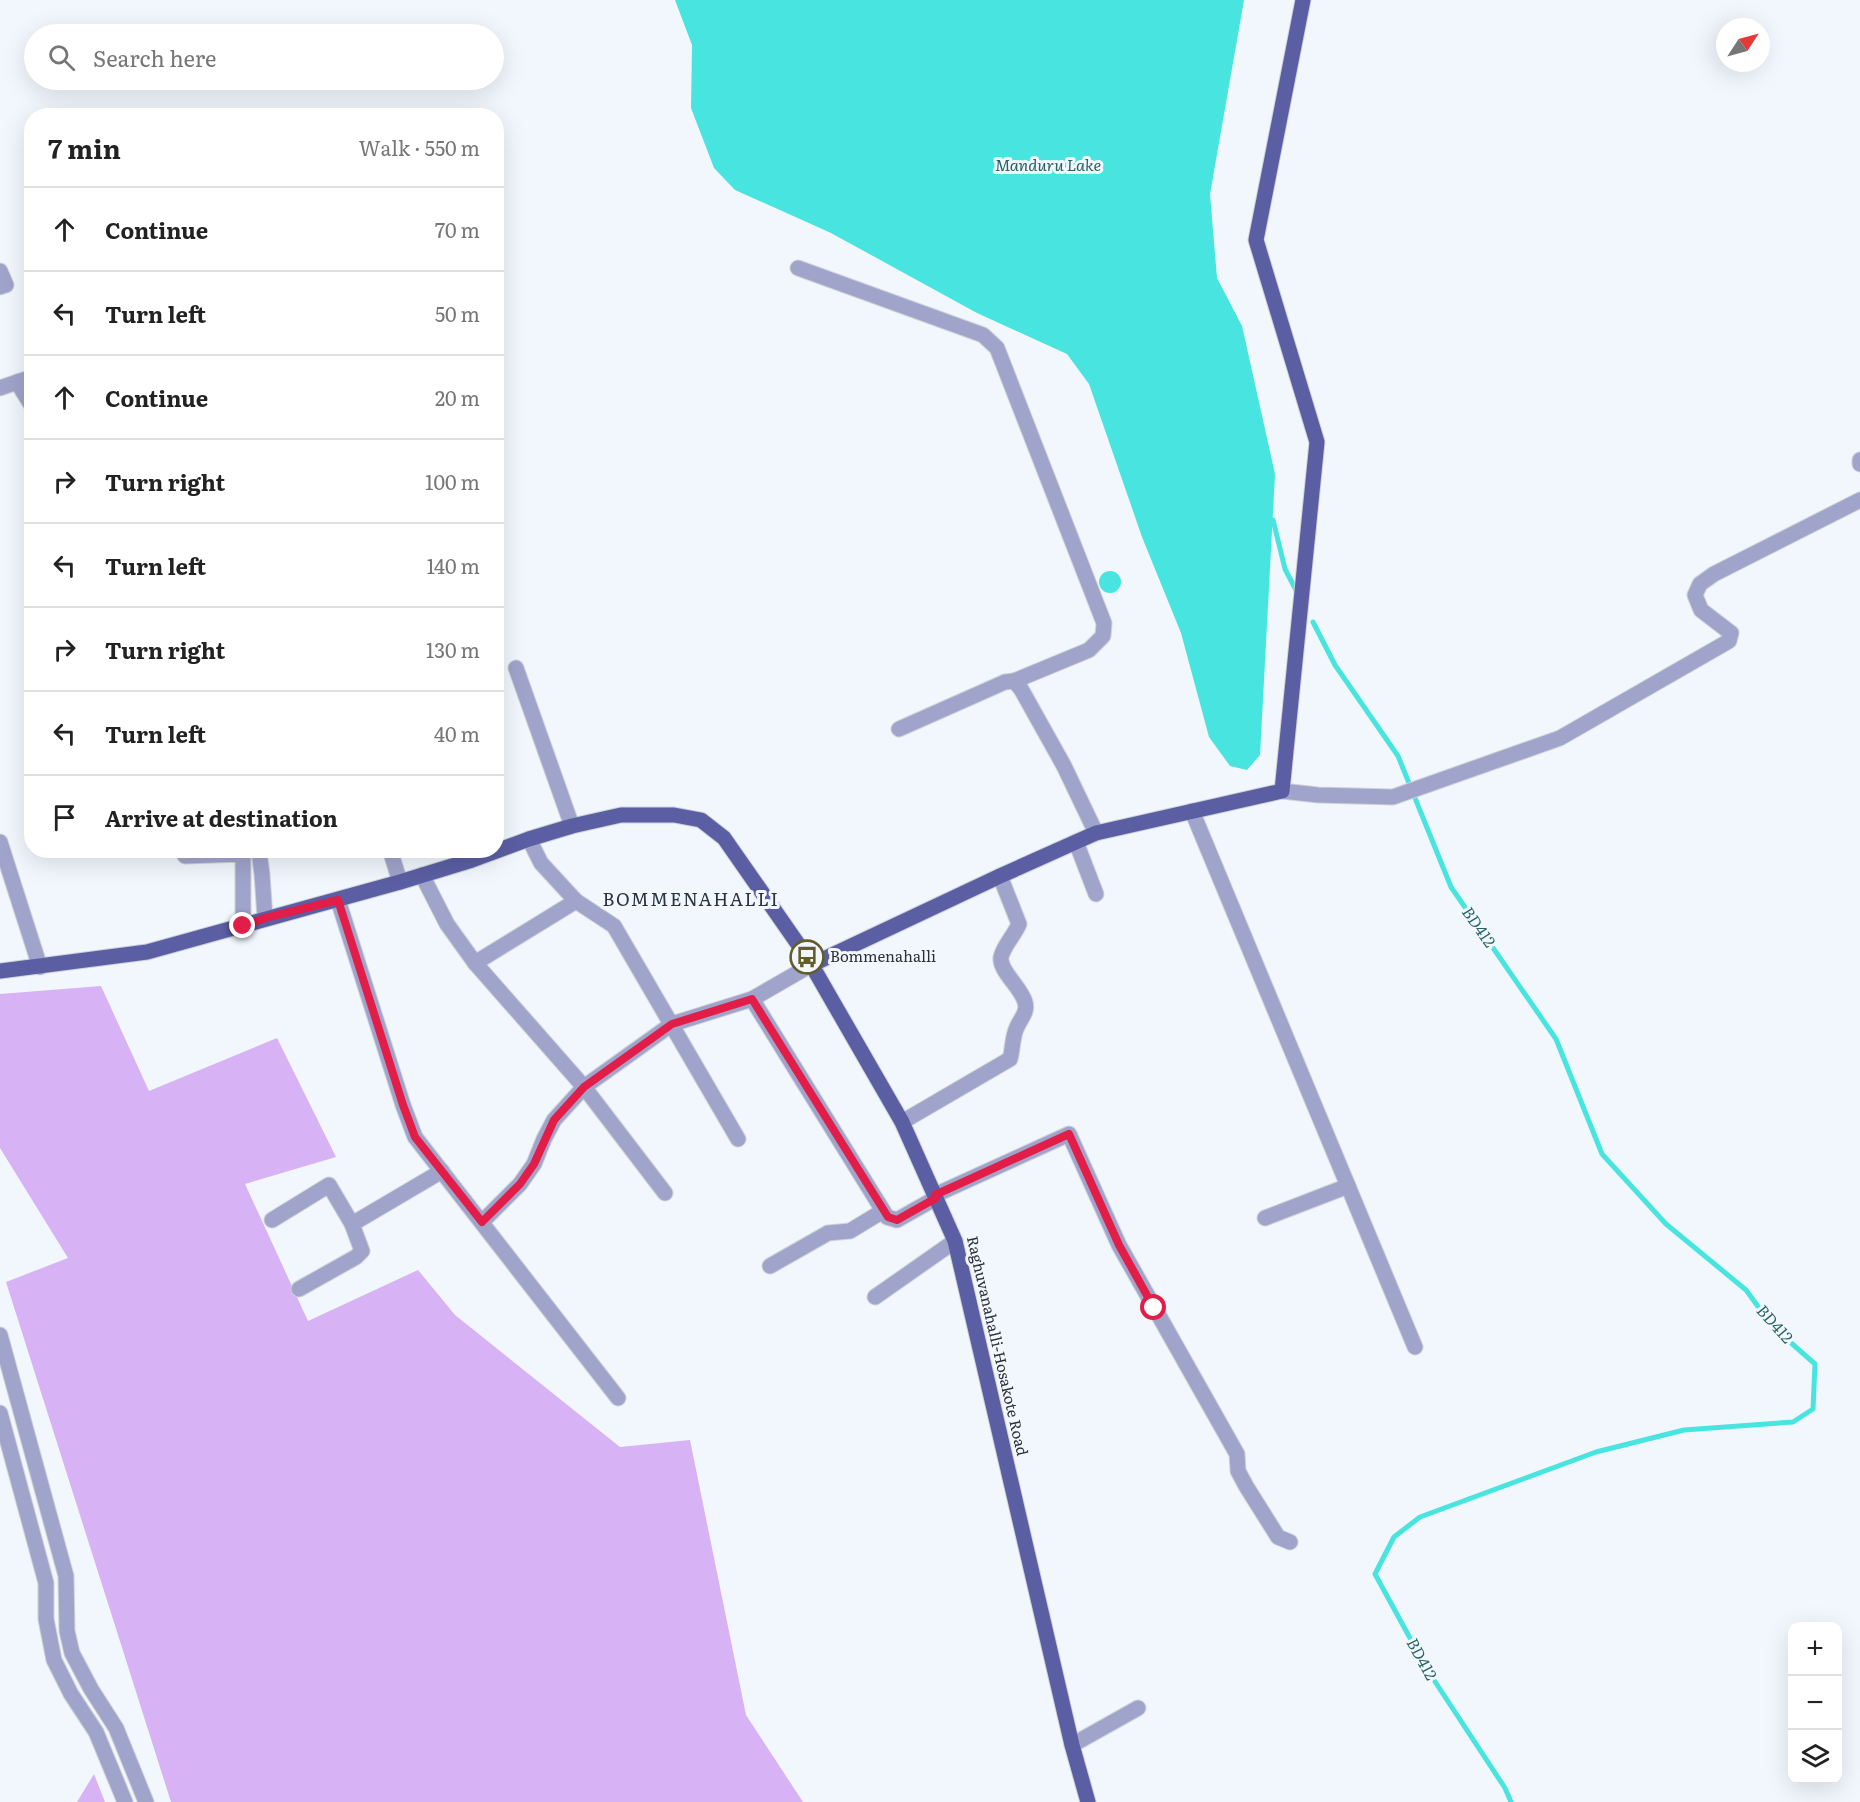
<!DOCTYPE html>
<html lang="en">
<head>
<meta charset="utf-8">
<style>
  :root { --surface:#fff; --page:#f6f6f6; --text:#222; --muted:#767676; --line:#e0e0e0 }
  body { margin:0; font-family:Literata,serif; background:var(--page); color:var(--text) }
  .controls { position:absolute; right:18px; bottom:18px; display:grid; overflow:hidden; border-radius:12px; box-shadow:0 6px 24px #0002 }
  .controls button { width:54px; height:54px; display:grid; place-items:center; padding:0; border:0; border-bottom:2px solid var(--line); background:var(--surface); color:var(--text); font:30px sans-serif }
  .compass { position:absolute; left:1716px; top:18px; width:54px; height:54px; border-radius:50%; background:var(--surface); box-shadow:0 6px 24px #0002; rotate:54deg }
  .stop { position:absolute; width:18px; height:18px; margin:-14px; border:4px solid #e11d48; border-radius:50%; background:#fff }
  .stop.end { background:#e11d48; border-color:#fff; box-shadow:0 2px 6px #0008 }
  .list { margin:0; padding:0; list-style:none }
  h2 { display:flex; justify-content:space-between; align-items:center; height:78px; margin:0; padding:0 24px; font-size:26px }
  h2 small { font-size:20px; font-weight:400; color:var(--muted) }
  .list li { display:grid; grid-template-columns:39px 1fr auto; gap:18px; align-items:center; box-sizing:border-box; height:84px; padding:0 24px; border-top:2px solid var(--line) }
  .list b { display:block; font-size:22px; white-space:nowrap }
  .list em { font-size:20px; font-style:normal; color:var(--muted) }
  .icon { flex:none; width:33px; height:33px; fill:none; stroke:currentColor; stroke-width:2; stroke-linecap:round; stroke-linejoin:round }
  .map { position:relative; flex:none; width:1860px; height:1802px; overflow:hidden }
  .search { position:absolute; background:var(--surface); box-shadow:0 6px 24px #0002; left:24px; top:24px; width:480px; height:66px; display:flex; align-items:center; gap:15px; box-sizing:border-box; padding:0 21px; border-radius:33px; color:var(--muted); font-size:22px }
  .panel { position:absolute; background:var(--surface); box-shadow:0 6px 24px #0002; left:24px; top:108px; width:480px; height:750px; border-radius:24px }
  .map>svg:first-child { display:block }
  .green { fill:#d7b2f5 }
  .water { fill:#48e4df }
  .lines { fill:none; stroke-linecap:round; stroke-linejoin:round }
  .stream { stroke:#48e4df; stroke-width:5 }
  .minor-casing { stroke:#ced3d9; stroke-width:17 }
  .major-casing { stroke:#ced3d9; stroke-width:17 }
  .minor { stroke:#a0a4cb; stroke-width:15 }
  .major { stroke:#5b5ea3; stroke-width:15 }
  .route { stroke:#e11d48; stroke-width:8 }
  .labels { text-anchor:middle; stroke-width:6; stroke-linejoin:round; paint-order:stroke }
  .poi-label { font-size:15px; fill:#2c3137; stroke:#f1f7fd; text-anchor:start }
  .street-label { font-size:15px; fill:#2c3137; stroke:#f1f7fd }
  .water-label { font-size:16px; font-style:italic; fill:#256361; stroke:#f1f7fd }
  .quarter-label { font-size:18px; letter-spacing:1.5px; fill:#293440; stroke:#f1f7fd }
</style>
</head>
<body>
<div class="map">
<svg width="1860" height="1802" viewBox="0 0 1860 1802">
  <rect width="100%" height="100%" fill="#f1f7fd"/>
  <!-- green -->
  <g class="green">
    <polygon points="101,986 149,1091 277,1038 336,1157 245,1184 308,1321 418,1270 455,1315 620,1447 690,1440 746,1715 803,1802 171,1802 6,1282 68,1258 0,1148 0,994"/>
    <polygon points="94,1774 105,1802 77,1802"/>
  </g>
  <!-- water -->
  <g class="water">
    <polygon points="675,0 1244,0 1210,194 1217,278 1242,326 1275,474 1260,755 1247,770 1230,766 1209,737 1181,633 1142,537 1089,384 1067,354 977,313 831,233 735,190 714,168 691,108 692,45"/>
    <circle cx="1110" cy="582" r="11"/>
  </g>
  <g class="lines">
    <!-- stream -->
    <g class="stream">
      <polyline points="1273,520 1285,569 1297,592"/>
      <polyline points="1313,622 1335,665 1398,756 1451,887 1556,1039 1602,1154 1666,1224 1746,1290 1773,1327 1815,1364 1813,1409 1793,1422 1684,1430 1596,1452 1420,1517 1394,1537 1375,1574 1428,1671 1505,1788 1511,1802"/>
    </g>
    <defs>
      <g id="minor">
        <polyline points="798,268 983,335 997,348 1104,623 1103,636 1089,650 1014,681"/>
        <polyline points="0,271 6,285 0,287"/>
        <polyline points="17,382 32,406"/>
        <polyline points="0,388 32,377"/>
        <polyline points="1860,460 1860,464"/>
        <polyline points="516,668 572,826"/>
        <polyline points="899,729 1005,682 1014,681 1021,689 1064,766 1096,833"/>
        <polyline points="1282,791 1318,795 1393,797 1560,738 1729,641 1731,633 1701,610 1695,595 1700,584 1714,574 1860,500"/>
        <polyline points="1192,811 1415,1347"/>
        <polyline points="529,839 541,863 576,901 614,926 738,1139"/>
        <polyline points="0,842 40,967"/>
        <polyline points="1076,842 1096,894"/>
        <polyline points="184,850 185,856 243,854 243,926"/>
        <polyline points="390,850 400,882"/>
        <polyline points="259,852 262,874 265,918"/>
        <polyline points="422,875 447,924 475,963 584,1087 665,1193"/>
        <polyline points="338,900 403,1105 415,1137 618,1398"/>
        <polyline points="475,963 576,901"/>
        <polyline points="752,999 887,1217 897,1220 936,1198"/>
        <path d="M902 1122 1010 1059C1013 1049 1012 1037 1017 1027 1021 1018 1028 1012 1025 1002 1021 987 999 971 1001 957 1004 945 1014 936 1019 924L1000 876"/>
        <polyline points="935,1195 1069,1134 1119,1245 1237,1454 1238,1471 1246,1486 1278,1537 1290,1542"/>
        <polyline points="1265,1218 1348,1186"/>
        <polyline points="272,1220 329,1185 352,1224 362,1251 356,1257 299,1289"/>
        <polyline points="482,1222 520,1184 534,1164 544,1139 554,1120 584,1087 672,1024 752,999 811,965"/>
        <polyline points="352,1224 442,1171"/>
        <polyline points="770,1266 828,1233 850,1231 883,1211"/>
        <polyline points="875,1297 955,1241"/>
        <polyline points="0,1335 66,1576 67,1631 72,1653 91,1689 116,1728 146,1802"/>
        <polyline points="0,1413 46,1583 46,1619 54,1660 71,1694 96,1732 125,1802"/>
        <polyline points="1072,1745 1138,1708"/>
      </g>
      <g id="major">
        <polyline points="811,965 1000,876 1096,833 1282,791 1317,442 1256,240 1303,0"/>
        <polyline points="0,971 147,952 400,882 472,860 529,839 572,826 621,815 674,815 701,820 724,838 807,957 902,1122 955,1241 1072,1745 1088,1802"/>
      </g>
    </defs>
    <!-- minor casing -->
    <use href="#minor" class="minor-casing"/>
    <!-- major casing -->
    <use href="#major" class="major-casing"/>
    <!-- minor -->
    <use href="#minor" class="minor"/>
    <!-- major -->
    <use href="#major" class="major"/>
  </g>
  <g class="lines">
    <!-- route -->
    <polyline class="route" points="243,926 265,918 338,900 403,1105 415,1137 482,1222 520,1184 534,1164 554,1120 584,1087 672,1024 752,999 888,1217 897,1220 936,1198 935,1195 1069,1134 1119,1245 1154,1308"/>
  </g>
  <!-- icons -->
  <defs>
    <symbol id="bus-ring" viewBox="-11 -11 22 22"><circle r="9.5" fill="#f1f7fd" stroke="#625d29" stroke-width="1.5"/><path d="M-5-6H5V4H4V6H2V4H-2V6H-4V4H-5ZM-3.5-4V0h7V-4ZM-3.5 1.2v1.5H-2V1.2ZM2 1.2v1.5H3.5V1.2Z" fill="#625d29"/></symbol>
  </defs>
  <g fill-rule="evenodd">
    <use href="#bus-ring" x="788" y="938" width="38" height="38"/>
  </g>
  <g class="labels">
    <!-- poi labels -->
    <g class="poi-label">
      <text x="830" y="962">Bommenahalli</text>
    </g>
    <!-- street labels -->
    <g class="street-label">
      <text transform="translate(997 1346) rotate(77)" y="5">Raghuvanahalli-Hosakote Road</text>
    </g>
    <!-- water labels -->
    <g class="water-label">
      <text x="1048" y="171">Manduru Lake</text>
      <text transform="translate(1479 927) rotate(55)" y="6">BD412</text>
      <text transform="translate(1775 1324) rotate(48)" y="6">BD412</text>
      <text transform="translate(1422 1659) rotate(61)" y="6">BD412</text>
    </g>
    <!-- quarter labels -->
    <g class="quarter-label">
      <text x="691" y="906">BOMMENAHALLI</text>
    </g>
  </g>
</svg>
<div class="controls">
<button>+</button>
<button>−</button>
<button><svg class="icon" aria-label="layers" viewBox="0 0 24 24"><path d="M12 4l9 5-9 5-9-5zM3 14l9 5 9-5"/></svg></button>
</div>
<svg class="compass" viewBox="-18 -18 36 36"><path d="M0-13l5 13h-10z" fill="#e53935"/><path d="M0 13l5-13h-10z" fill="#767676"/></svg>
<div class="stop" style="left:1154px;top:1308px"></div>
<div class="stop end" style="left:243px;top:926px"></div>
<div class="search"><svg class="icon" aria-label="search" viewBox="0 0 24 24"><circle cx="10" cy="10" r="6"/><path d="M15 15l6 6"/></svg>Search here</div>
<section class="panel">
<h2>7 min<small>Walk · 550 m</small></h2>
<ul class="list">
<li><svg class="icon" aria-label="ahead" viewBox="0 0 24 24"><path d="M12 20V5M6 11l6-6 6 6"/></svg><div><b>Continue</b></div><em>70 m</em></li>
<li><svg class="icon" aria-label="left" viewBox="0 0 24 24"><path d="M17 20v-9H6M10 6l-5 5 5 5"/></svg><div><b>Turn left</b></div><em>50 m</em></li>
<li><svg class="icon" aria-label="ahead" viewBox="0 0 24 24"><path d="M12 20V5M6 11l6-6 6 6"/></svg><div><b>Continue</b></div><em>20 m</em></li>
<li><svg class="icon" aria-label="right" viewBox="0 0 24 24"><path d="M7 20v-9h11M14 6l5 5-5 5"/></svg><div><b>Turn right</b></div><em>100 m</em></li>
<li><svg class="icon" aria-label="left" viewBox="0 0 24 24"><path d="M17 20v-9H6M10 6l-5 5 5 5"/></svg><div><b>Turn left</b></div><em>140 m</em></li>
<li><svg class="icon" aria-label="right" viewBox="0 0 24 24"><path d="M7 20v-9h11M14 6l5 5-5 5"/></svg><div><b>Turn right</b></div><em>130 m</em></li>
<li><svg class="icon" aria-label="left" viewBox="0 0 24 24"><path d="M17 20v-9H6M10 6l-5 5 5 5"/></svg><div><b>Turn left</b></div><em>40 m</em></li>
<li><svg class="icon" aria-label="arrive" viewBox="0 0 24 24"><path d="M6 21V4h12l-3 4 3 4H6"/></svg><div><b>Arrive at destination</b></div></li>
</ul>
</section>
</div>
</body>
</html>
